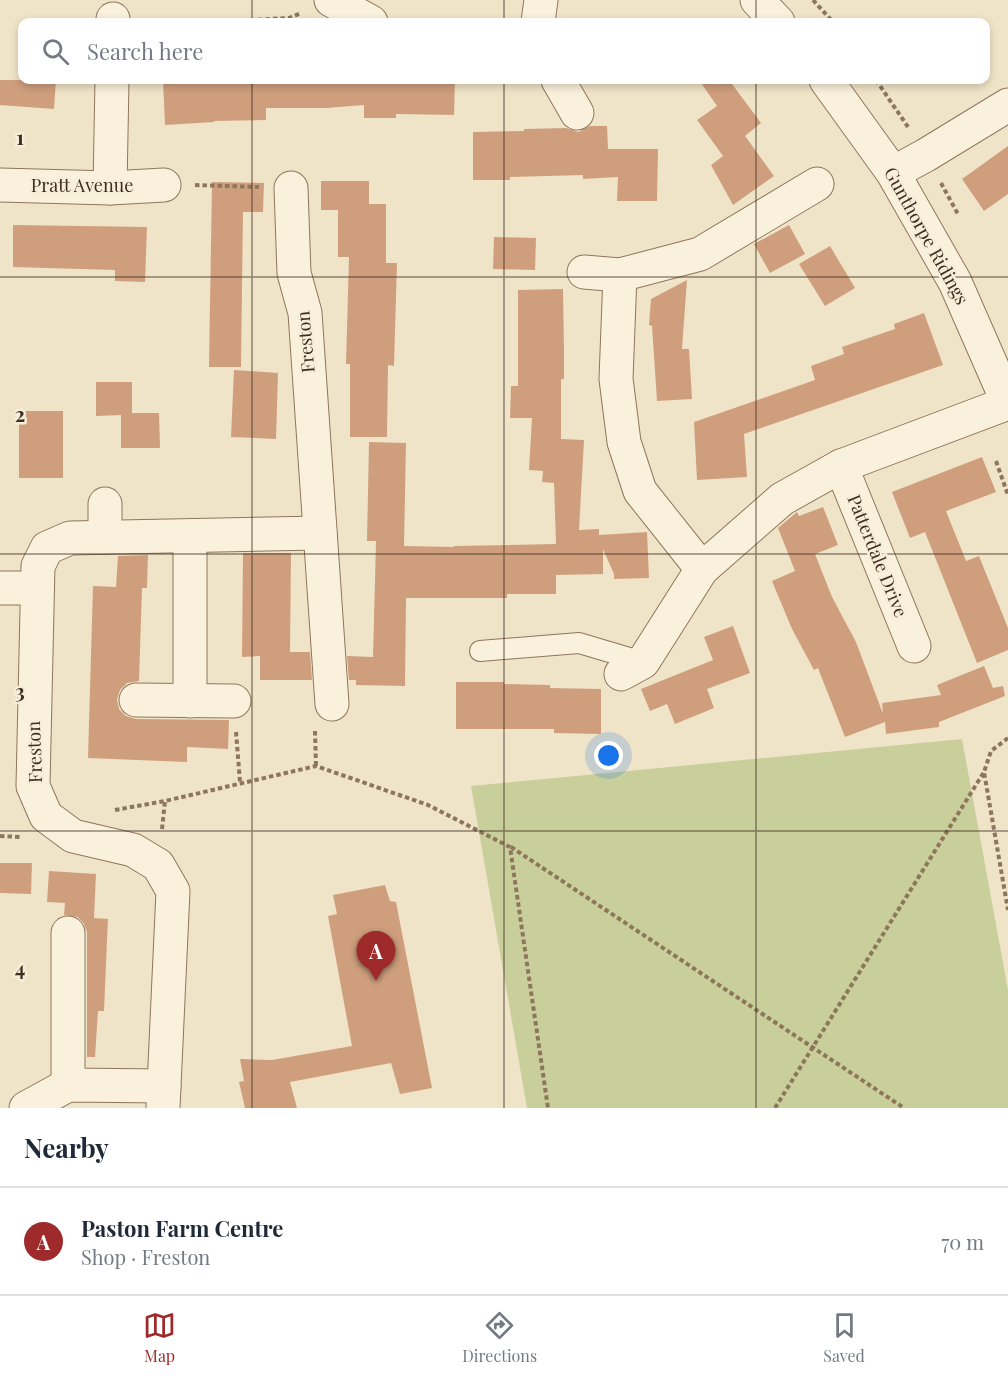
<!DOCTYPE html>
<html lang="en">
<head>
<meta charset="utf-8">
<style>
  :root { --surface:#fff; --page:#f2f2f3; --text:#1f2937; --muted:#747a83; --line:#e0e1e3; --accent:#9e2a2b }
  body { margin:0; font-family:"Playfair Display",serif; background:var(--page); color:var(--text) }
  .you { position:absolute; left:609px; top:756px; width:21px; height:21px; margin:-15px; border:4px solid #fff; border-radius:50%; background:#1a73e8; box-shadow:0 0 0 9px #1a73e833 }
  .badge { display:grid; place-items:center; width:39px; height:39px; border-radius:50%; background:var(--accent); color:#fff; font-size:20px; font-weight:700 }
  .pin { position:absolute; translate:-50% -50px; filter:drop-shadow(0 2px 3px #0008) }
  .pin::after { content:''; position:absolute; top:32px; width:21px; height:18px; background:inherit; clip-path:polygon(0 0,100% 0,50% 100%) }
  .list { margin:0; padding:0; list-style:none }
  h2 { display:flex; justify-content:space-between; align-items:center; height:78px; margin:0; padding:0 24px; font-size:26px }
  h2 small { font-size:20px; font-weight:400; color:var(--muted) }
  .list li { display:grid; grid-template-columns:39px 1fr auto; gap:18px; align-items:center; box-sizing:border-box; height:108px; padding:0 24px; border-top:2px solid var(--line) }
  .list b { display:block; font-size:22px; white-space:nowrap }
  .list p { margin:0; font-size:20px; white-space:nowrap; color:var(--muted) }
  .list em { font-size:20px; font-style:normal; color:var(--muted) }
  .icon { flex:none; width:33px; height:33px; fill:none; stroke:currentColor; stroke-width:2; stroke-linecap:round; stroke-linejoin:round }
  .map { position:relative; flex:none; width:1008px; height:1108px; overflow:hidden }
  .search { position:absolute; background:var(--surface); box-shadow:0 3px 9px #0003; left:18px; right:18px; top:18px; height:66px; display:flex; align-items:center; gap:15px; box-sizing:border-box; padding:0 21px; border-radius:12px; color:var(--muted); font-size:22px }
  .sheet { height:186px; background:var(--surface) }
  nav { display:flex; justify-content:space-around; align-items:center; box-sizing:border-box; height:84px; border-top:2px solid var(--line); background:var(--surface); font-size:16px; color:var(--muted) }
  nav a { display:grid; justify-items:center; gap:3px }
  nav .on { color:var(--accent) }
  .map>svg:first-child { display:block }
  .green { fill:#c9cf9b }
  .building { fill:#cf9f7d }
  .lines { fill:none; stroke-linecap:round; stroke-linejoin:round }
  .service-casing { stroke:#8d765c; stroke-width:22 }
  .minor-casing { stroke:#8d765c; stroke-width:35 }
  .tertiary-casing { stroke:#8d765c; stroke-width:35 }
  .path { stroke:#8d765c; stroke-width:4; stroke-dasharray:4.5 3; stroke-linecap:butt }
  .service { stroke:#faf1dc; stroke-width:20 }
  .minor { stroke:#faf1dc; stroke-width:33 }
  .tertiary { stroke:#faf1dc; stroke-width:33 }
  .grid { fill:none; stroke:#3d2e20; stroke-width:1.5; stroke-opacity:0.55 }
  .labels { text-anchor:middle; stroke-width:5; stroke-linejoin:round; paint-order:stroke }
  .street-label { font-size:18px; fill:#3d2e20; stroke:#f7eed8 }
  .grid-label { font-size:20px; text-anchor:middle; font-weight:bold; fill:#3d2e20; stroke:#f7eed8; stroke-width:5; stroke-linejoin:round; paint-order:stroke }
</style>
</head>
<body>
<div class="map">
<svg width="1008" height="1108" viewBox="0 0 1008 1108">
  <rect width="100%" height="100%" fill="#f0e4c8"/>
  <!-- green -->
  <polygon class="green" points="962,739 1008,990 1008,1108 527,1108 471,786"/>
  <!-- building -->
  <g class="building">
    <polygon points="0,80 56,80 54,109 0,105"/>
    <polygon points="163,80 455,80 454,115 396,114 396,118 364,118 364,105 326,108 266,108 266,120 214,121 214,122 165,125"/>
    <polygon points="699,80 729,80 761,123 745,136 774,176 733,205 711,165 723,156 697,120 717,106"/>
    <polygon points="590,126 607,126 608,149 658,149 657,201 617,201 618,177 583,179 583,175 510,177 510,180 473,180 473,132 524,131 524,129 566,128 578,132"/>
    <polygon points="1008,146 1008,194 984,211 962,179"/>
    <polygon points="321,181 369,181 369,204 386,204 386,263 397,263 394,366 388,365 387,437 350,437 350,364 346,364 349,257 338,257 338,210 321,210"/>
    <polygon points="212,182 264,183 263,212 243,212 241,367 209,367"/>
    <polygon points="13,225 147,227 145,282 115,281 115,270 13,267"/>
    <polygon points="789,225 805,254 770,273 754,244"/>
    <polygon points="494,237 536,238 535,270 493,269"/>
    <polygon points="830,246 855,288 825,306 799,264"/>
    <polygon points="687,280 682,349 689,349 692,399 657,401 652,326 649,325 651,299"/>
    <polygon points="563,289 564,351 564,379 561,379 561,439 584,440 579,530 599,529 599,535 647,532 649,578 614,579 614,574 603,549 603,574 556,575 556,594 507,594 507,598 406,598 405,686 356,685 356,680 349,680 347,656 373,657 376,541 367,541 369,442 406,443 404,546 454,547 454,546 556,544 554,483 542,482 543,471 529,470 532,418 510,418 511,386 518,386 518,290"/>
    <polygon points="924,313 943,365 744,434 747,477 697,480 694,422 815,380 811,366 844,354 842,347 895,329 894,324"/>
    <polygon points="234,370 278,373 276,439 231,437"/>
    <polygon points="96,382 132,382 132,413 159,413 160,448 121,448 121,415 96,416"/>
    <rect x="19" y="411" width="44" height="67"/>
    <polygon points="982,457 996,492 946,511 966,561 979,556 1008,628 1008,650 977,663 925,532 910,538 892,492"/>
    <polygon points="823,507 838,545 815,554 832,597 856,642 883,714 882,703 941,695 937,685 984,666 993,688 1003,686 1005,696 939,722 939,727 886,734 885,722 845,737 818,668 814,670 792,629 772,581 795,571 778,528 797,512 799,516"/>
    <polygon points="243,553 291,553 290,652 310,652 312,680 260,680 260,656 242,657"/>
    <polygon points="148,555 147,588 142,588 139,681 127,683 120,690 117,699 119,709 126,716 136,719 229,720 228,749 187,747 187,762 88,758 93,586 116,587 118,556"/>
    <polygon points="733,626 750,673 707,689 714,708 675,724 667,704 650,711 641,689 713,660 704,637"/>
    <polygon points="456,682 504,682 504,684 550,685 550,688 601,689 601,734 554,733 554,729 456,729"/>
    <polygon points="0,863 32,863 31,894 0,893"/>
    <polygon points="49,871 96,874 94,918 108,919 104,1011 98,1011 95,1057 87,1057 87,932 84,924 78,917 64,915 65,903 47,902"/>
    <polygon points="385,885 390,901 396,902 432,1088 400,1094 391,1063 290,1082 297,1108 245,1108 239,1082 244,1081 240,1059 272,1060 352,1046 328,916 337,914 333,895"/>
  </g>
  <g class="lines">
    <defs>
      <polyline id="service" points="480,651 579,643 643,662"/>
      <g id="minor">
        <polyline points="331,0 371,22"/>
        <polyline points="113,22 113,19"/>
        <polyline points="538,22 541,0"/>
        <polyline points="558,80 577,113"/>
        <polyline points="893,173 926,155 1008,105"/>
        <polyline points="0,185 110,188 164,185"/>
        <polyline points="110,188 112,80"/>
        <polyline points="291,188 294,273 305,313 332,704"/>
        <polyline points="584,272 620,275 700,254 817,184"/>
        <polyline points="620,275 616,379 624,442 640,491 702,569"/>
        <polyline points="841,466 914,646"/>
        <polyline points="105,504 105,537"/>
        <polyline points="190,536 190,701"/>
        <polyline points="0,588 37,588"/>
        <polyline points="621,674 643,662 702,569 782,499 841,466 1008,403"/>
        <polyline points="136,700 234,701"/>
        <polyline points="68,1085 68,933"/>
        <polyline points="26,1108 68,1085 164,1086"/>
        <polyline points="163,1108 173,891 158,865 133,850 73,836 46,816 33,786 38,566 47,548 70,538 320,533"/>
      </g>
      <g id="tertiary">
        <polyline points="757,0 778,22"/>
        <polyline points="826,80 893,173 955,282 1008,403"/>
      </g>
    </defs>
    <!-- service casing -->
    <use href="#service" class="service-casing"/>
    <!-- minor casing -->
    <use href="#minor" class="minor-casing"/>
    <!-- tertiary casing -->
    <use href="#tertiary" class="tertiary-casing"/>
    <!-- path -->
    <g class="path">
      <polyline points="813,0 833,22"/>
      <polyline points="213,22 289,18 301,13"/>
      <polyline points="876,80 908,127"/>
      <polyline points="941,183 959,216"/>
      <polyline points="195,185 259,187"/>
      <polyline points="996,461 1008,495"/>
      <polyline points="315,731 316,766"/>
      <polyline points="236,732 240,782"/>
      <polyline points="1008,738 991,751 984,772 1008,910"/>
      <polyline points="115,810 165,801 316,766 428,805 510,847 548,1108"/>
      <polyline points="162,829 165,801"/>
      <polyline points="0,836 20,837"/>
      <polyline points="511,847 904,1108"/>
      <polyline points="775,1108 984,772"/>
    </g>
    <!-- service -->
    <use href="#service" class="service"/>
    <!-- minor -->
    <use href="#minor" class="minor"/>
    <!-- tertiary -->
    <use href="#tertiary" class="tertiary"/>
  </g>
  <!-- grid -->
  <path class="grid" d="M252 0V22M504 0V22M756 0V22M252 80V1108M504 80V1108M756 80V1108M0 277H1008M0 554H1008M0 831H1008"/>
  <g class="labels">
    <!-- street labels -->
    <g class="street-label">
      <text x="82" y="192">Pratt Avenue</text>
      <text transform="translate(926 236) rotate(61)" y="6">Gunthorpe Ridings</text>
      <text transform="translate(306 342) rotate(-95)" y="6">Freston</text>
      <text transform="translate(877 556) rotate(68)" y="6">Patterdale Drive</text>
      <text transform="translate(35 752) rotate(-92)" y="6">Freston</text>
    </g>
  </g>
  <g class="grid-label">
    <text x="20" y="145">1</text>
    <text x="20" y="422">2</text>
    <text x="20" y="699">3</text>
    <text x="20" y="976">4</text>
  </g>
</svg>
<div class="you"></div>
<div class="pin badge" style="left:376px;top:981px">A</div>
<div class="search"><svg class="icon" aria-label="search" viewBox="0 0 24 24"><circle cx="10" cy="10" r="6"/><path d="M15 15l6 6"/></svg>Search here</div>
</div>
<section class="sheet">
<h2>Nearby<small></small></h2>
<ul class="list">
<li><span class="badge">A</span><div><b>Paston Farm Centre</b><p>Shop · Freston</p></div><em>70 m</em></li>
</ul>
</section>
<nav>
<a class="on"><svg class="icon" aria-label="map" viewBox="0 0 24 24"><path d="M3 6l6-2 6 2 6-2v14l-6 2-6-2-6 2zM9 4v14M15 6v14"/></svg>Map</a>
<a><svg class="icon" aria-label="directions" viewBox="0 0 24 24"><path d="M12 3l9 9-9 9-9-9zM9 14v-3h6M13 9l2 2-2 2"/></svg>Directions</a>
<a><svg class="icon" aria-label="saved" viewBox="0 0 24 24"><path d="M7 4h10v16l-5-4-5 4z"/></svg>Saved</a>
</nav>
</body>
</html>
